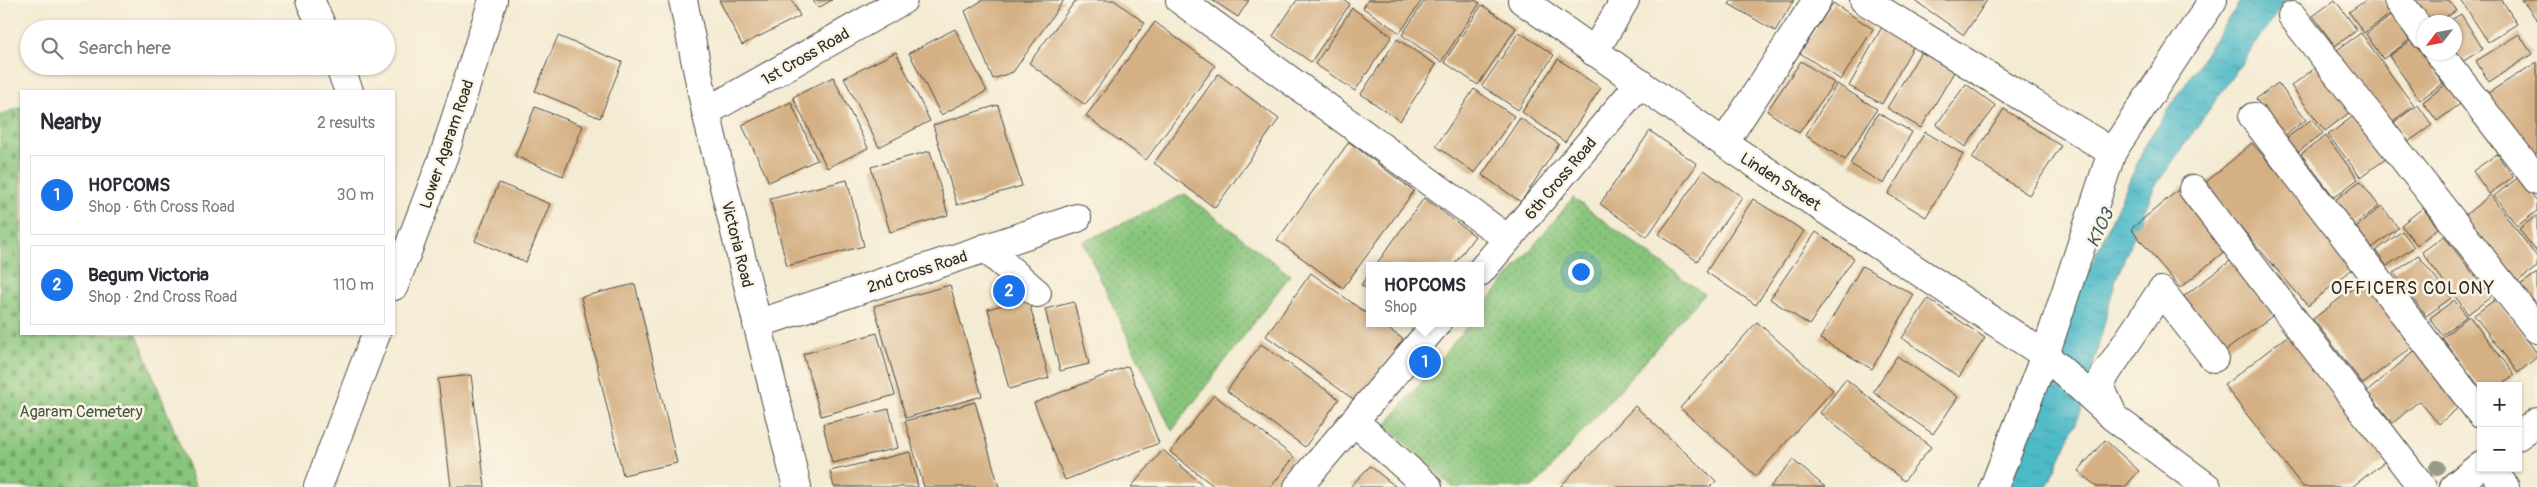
<!DOCTYPE html>
<html lang="en">
<head>
<meta charset="utf-8">
<style>
  :root { --surface:#fff; --page:#f7f7f7; --text:#2b2b33; --muted:#7c7c81; --line:#e1e1e2; --accent:#1a73e8 }
  body { margin:0; font-family:Pangolin,sans-serif; background:var(--page); color:var(--text) }
  .controls { position:absolute; right:15px; bottom:15px; display:grid; overflow:hidden; border-radius:0px; box-shadow:0 1px 4px #0004 }
  .controls button { width:45px; height:45px; display:grid; place-items:center; padding:0; border:0; border-bottom:1px solid var(--line); background:var(--surface); color:var(--text); font:25px sans-serif }
  .compass { position:absolute; left:2417px; top:15px; width:45px; height:45px; border-radius:50%; background:var(--surface); box-shadow:0 1px 4px #0004; rotate:238deg }
  .you { position:absolute; left:1580px; top:271px; width:18px; height:18px; margin:-12px; border:4px solid #fff; border-radius:50%; background:#1a73e8; box-shadow:0 0 0 8px #1a73e833 }
  .badge { display:grid; place-items:center; width:32px; height:32px; border-radius:50%; background:var(--accent); color:#fff; font-size:16px; font-weight:700 }
  .pin { position:absolute; translate:-50% -50%; border:2px solid #fff; box-shadow:0 1px 5px #0006 }
  .popup { position:absolute; left:1366px; top:262px; width:118px; height:65px; box-sizing:border-box; display:grid; place-content:center; border-radius:0px; background:var(--surface); filter:drop-shadow(0 1px 4px #0005); font-size:16px; white-space:nowrap; color:var(--muted) }
  .popup b { font-size:19px; color:var(--text) }
  .popup::after { content:''; position:absolute; left:50%; top:100%; margin-left:-10px; border:10px solid transparent; border-top-color:var(--surface) }
  .list { margin:0; padding:0; list-style:none }
  h2 { display:flex; justify-content:space-between; align-items:center; height:65px; margin:0; padding:0 20px; font-size:21px }
  h2 small { font-size:16px; font-weight:400; color:var(--muted) }
  .list li { display:grid; grid-template-columns:32px 1fr auto; gap:15px; align-items:center; box-sizing:border-box; height:80px; margin:0 10px 10px; padding:0 10px; border:1px solid var(--line); border-radius:0px }
  .list b { display:block; font-size:19px; white-space:nowrap }
  .list p { margin:0; font-size:16px; white-space:nowrap; color:var(--muted) }
  .list em { font-size:16px; font-style:normal; color:var(--muted) }
  .icon { flex:none; width:28px; height:28px; fill:none; stroke:currentColor; stroke-width:2; stroke-linecap:round; stroke-linejoin:round }
  .map { position:relative; flex:none; width:2537px; height:487px; overflow:hidden }
  .search { position:absolute; background:var(--surface); box-shadow:0 1px 4px #0004; left:20px; top:20px; width:375px; height:55px; display:flex; align-items:center; gap:12px; box-sizing:border-box; padding:0 18px; border-radius:28px; color:var(--muted); font-size:19px }
  .panel { position:absolute; background:var(--surface); box-shadow:0 1px 4px #0004; left:20px; top:90px; width:375px; height:245px; border-radius:0px }
  .map>svg:first-child { display:block }
  .grass { fill:url(#grass-dots); stroke:#5a7853 }
  .cemetery { fill:url(#cemetery-stones); stroke:#5a7853 }
  .water { fill:url(#water-ripples); stroke:#3c7279 }
  .building { fill:#d4b084 }
  .lines { fill:none; stroke-linecap:round; stroke-linejoin:round }
  .minor-casing { stroke:#494844; stroke-width:30 }
  .major-casing { stroke:#494844; stroke-width:30 }
  .minor { stroke:#fff; stroke-width:28 }
  .major { stroke:#fff; stroke-width:28 }
  .tree { fill:#959b84 }
  .labels { text-anchor:middle; stroke-width:5; stroke-linejoin:round; paint-order:stroke }
  .street-label { font-size:16px; fill:#2b2b2b; stroke:#fcf5e5 }
  .park-label { font-size:16px; fill:#475943; stroke:#fcf5e5 }
  .water-label { font-size:18px; font-style:italic; fill:#375d62; stroke:#fcf5e5 }
  .neighbourhood-label { font-size:18px; letter-spacing:1px; fill:#2b2b2b; stroke:#fcf5e5 }
</style>
</head>
<body>
<div class="map">
<svg width="2537" height="487" viewBox="0 0 2537 487">
  <defs>
    <pattern id="grass-dots" width="8" height="8" patternUnits="userSpaceOnUse" patternTransform="scale(1.25)"><rect width="8" height="8" fill="#88c57b"/><path d="M2 2h.1M6 6h.1" fill="none" stroke="#6fa065" stroke-width="1.8" stroke-linecap="round"/></pattern>
    <pattern id="cemetery-stones" width="16" height="16" patternUnits="userSpaceOnUse" patternTransform="scale(1.25)"><rect width="16" height="16" fill="#88c57b"/><path d="M2 7V4a2 2 0 0 1 4 0v3zM10 15v-3a2 2 0 0 1 4 0v3z" fill="#6fa065"/></pattern>
    <pattern id="water-ripples" width="26" height="14" patternUnits="userSpaceOnUse" patternTransform="scale(1.25)"><rect width="26" height="14" fill="#4dbac7"/><path d="M2 4q2-2 4 0t4 0M15 11q2-2 4 0t4 0" fill="none" stroke="#4097a2"/></pattern>
  </defs>
  <rect width="100%" height="100%" fill="#fcf5e5"/>
  <filter id="ink" filterUnits="userSpaceOnUse"><feTurbulence type="fractalNoise" baseFrequency=".02" numOctaves="2"/><feDisplacementMap in="SourceGraphic" scale="10" xChannelSelector="R" yChannelSelector="G"/><feConvolveMatrix kernelMatrix="1 2 1 2 8 2 1 2 1" color-interpolation-filters="sRGB"/></filter>
  <filter id="wash" filterUnits="userSpaceOnUse"><feTurbulence type="fractalNoise" baseFrequency=".0096" numOctaves="4" result="noise"/><feDisplacementMap in="SourceGraphic" scale="20" xChannelSelector="R" yChannelSelector="G"/><feGaussianBlur stdDeviation="1.12" result="paint"/><feColorMatrix in="noise" values="0 0 0 0 0 0 0 0 0 0 0 0 0 0 0 0 0 1.4 0 .05"/><feComposite in="paint" operator="in"/></filter>
  <g filter="url(#wash)">
    <rect width="100%" height="100%" fill="#f4ebd3"/>
    <!-- grass -->
    <g class="grass">
      <polygon points="1185,194 1290,275 1172,431 1083,242"/>
      <polygon points="1573,198 1704,294 1534,487 1452,487 1386,425 1470,323 1480,323 1480,311"/>
    </g>
    <!-- cemetery -->
    <polygon class="cemetery" points="21,107 21,334 137,334 196,487 0,487 0,115"/>
    <!-- water -->
    <polygon class="water" points="2241,0 2286,0 2154,188 2116,279 2081,412 2047,487 1999,487 2038,381 2148,140"/>
    <g id="blocks">
      <!-- building -->
      <g class="building">
        <polygon points="719,0 792,0 800,16 742,45"/>
        <polygon points="813,0 832,0 818,8"/>
        <polygon points="983,0 1064,0 1013,72 993,79 965,11"/>
        <polygon points="1076,0 1114,0 1145,23 1085,105 1029,63"/>
        <polygon points="1212,0 1249,0 1238,17"/>
        <polygon points="1297,0 1344,0 1350,4 1311,62 1273,36"/>
        <polygon points="1368,0 1422,0 1400,33 1363,8"/>
        <polygon points="1425,0 1474,0 1480,3 1441,62 1402,35"/>
        <polygon points="1732,0 1794,0 1775,31 1729,4"/>
        <polygon points="1914,0 1987,0 1964,35"/>
        <polygon points="2335,0 2357,30 2335,46 2313,16"/>
        <polygon points="2366,0 2383,0 2392,13 2364,33 2349,12"/>
        <polygon points="2413,0 2449,0 2456,11 2437,22 2428,22"/>
        <polygon points="2461,0 2502,0 2517,24 2488,42"/>
        <polygon points="2522,0 2537,0 2537,20"/>
        <polygon points="1833,3 1873,29 1841,80 1800,53"/>
        <polygon points="1482,5 1516,28 1478,85 1444,62"/>
        <polygon points="1352,8 1392,36 1355,91 1315,64"/>
        <polygon points="2395,13 2412,38 2383,59 2366,34"/>
        <polygon points="2461,14 2483,49 2457,65 2454,22 2448,22"/>
        <polygon points="1155,22 1215,66 1146,160 1086,116"/>
        <polygon points="1882,27 1914,45 1882,104 1849,86"/>
        <polygon points="955,29 987,91 941,115 909,53"/>
        <polygon points="1519,32 1554,55 1518,110 1482,86"/>
        <polygon points="2361,33 2414,106 2390,123 2337,50"/>
        <polygon points="2519,34 2532,54 2489,82 2476,61"/>
        <polygon points="558,36 622,62 600,118 535,91"/>
        <polygon points="1397,39 1436,65 1400,121 1361,94"/>
        <polygon points="2412,40 2443,83 2420,100 2389,56"/>
        <polygon points="896,52 930,121 879,147 844,78"/>
        <polygon points="1921,52 1954,72 1921,128 1887,108"/>
        <polygon points="1558,59 1601,88 1565,142 1522,112"/>
        <polygon points="1801,61 1834,83 1799,133 1767,111"/>
        <polygon points="2537,62 2537,153 2529,158 2488,93"/>
        <polygon points="2319,65 2353,110 2325,131 2291,86"/>
        <polygon points="1218,74 1279,119 1215,208 1154,163"/>
        <polygon points="833,77 868,148 827,168 793,97"/>
        <polygon points="2278,83 2306,120 2284,136 2256,99"/>
        <polygon points="1837,84 1877,109 1845,160 1805,135"/>
        <polygon points="1966,84 1996,106 1965,147 1936,125"/>
        <polygon points="2446,84 2460,104 2437,121 2423,102"/>
        <polygon points="1474,89 1514,116 1475,173 1436,146"/>
        <polygon points="791,102 817,160 769,182 742,125"/>
        <polygon points="998,105 1022,186 957,205 933,125"/>
        <polygon points="2418,105 2432,125 2408,142 2394,122"/>
        <polygon points="535,107 583,126 563,176 515,156"/>
        <polygon points="2004,109 2061,146 2029,195 1972,158"/>
        <polygon points="1878,113 1912,132 1884,184 1850,164"/>
        <polygon points="2355,115 2387,158 2361,177 2328,135"/>
        <polygon points="1520,118 1559,144 1521,202 1482,175"/>
        <polygon points="2312,119 2323,133 2297,153 2286,138"/>
        <polygon points="1650,131 1697,164 1647,237 1600,204"/>
        <polygon points="1925,132 1963,154 1926,217 1888,194"/>
        <polygon points="2326,136 2358,179 2334,197 2301,154"/>
        <polygon points="1349,142 1414,191 1343,288 1277,240"/>
        <polygon points="2252,143 2357,265 2308,306 2204,184"/>
        <polygon points="930,151 948,215 890,232 871,167"/>
        <polygon points="2497,154 2513,177 2489,194 2473,171"/>
        <polygon points="1704,170 1742,197 1697,261 1659,234"/>
        <polygon points="2519,177 2537,201 2537,211 2517,226 2494,196"/>
        <polygon points="847,180 864,246 787,266 770,199"/>
        <polygon points="2360,181 2379,206 2354,225 2335,200"/>
        <polygon points="499,183 550,204 526,262 475,241"/>
        <polygon points="2183,186 2232,245 2180,288 2131,229"/>
        <polygon points="2490,195 2537,257 2537,267 2515,283 2464,216"/>
        <polygon points="1424,198 1475,236 1453,266 1375,266"/>
        <polygon points="1753,199 1804,231 1756,305 1706,272"/>
        <polygon points="2382,206 2398,228 2372,248 2356,227"/>
        <polygon points="2423,208 2438,228 2417,245 2401,225"/>
        <polygon points="2537,215 2537,253 2519,229"/>
        <polygon points="2402,231 2414,247 2387,266 2376,251"/>
        <polygon points="1816,232 1854,258 1809,325 1770,299"/>
        <polygon points="2444,236 2491,297 2468,314 2422,252"/>
        <polygon points="2418,255 2451,298 2426,316 2394,273"/>
        <polygon points="2234,258 2275,314 2225,351 2184,296"/>
        <polygon points="1862,266 1914,295 1872,369 1820,339"/>
        <polygon points="1370,272 1370,291 1361,285"/>
        <polygon points="1311,273 1370,316 1370,323 1380,323 1403,339 1357,402 1266,336"/>
        <polygon points="2537,273 2537,308 2520,285"/>
        <polygon points="2364,280 2415,345 2363,384 2313,319"/>
        <polygon points="635,284 677,463 623,475 581,297"/>
        <polygon points="950,285 982,396 906,418 874,306"/>
        <polygon points="1028,298 1049,378 1009,389 988,309"/>
        <polygon points="1928,299 1985,338 1959,377 1902,338"/>
        <polygon points="2496,299 2537,353 2537,357 2518,373 2474,315"/>
        <polygon points="2454,300 2467,316 2442,335 2430,318"/>
        <polygon points="1074,302 1089,364 1060,371 1045,309"/>
        <polygon points="2469,316 2515,375 2500,386 2481,386 2481,389 2442,338"/>
        <polygon points="1757,322 1833,390 1756,476 1680,408"/>
        <polygon points="877,333 895,395 821,416 803,354"/>
        <polygon points="2291,333 2389,458 2352,487 2303,487 2224,385"/>
        <polygon points="1261,344 1339,399 1305,447 1227,391"/>
        <polygon points="2420,346 2466,401 2439,424 2419,401 2393,423 2367,392"/>
        <polygon points="1897,356 1958,397 1933,434 1873,392"/>
        <polygon points="1128,366 1159,443 1065,480 1034,403"/>
        <polygon points="471,375 485,487 451,487 438,379"/>
        <polygon points="1846,379 1931,447 1904,481 1820,413"/>
        <polygon points="1214,395 1294,457 1271,487 1215,487 1170,452"/>
        <polygon points="975,402 999,487 924,487 905,421"/>
        <polygon points="1635,406 1716,481 1710,487 1560,487"/>
        <polygon points="889,409 898,448 832,463 823,424"/>
        <polygon points="2105,440 2139,471 2125,487 2097,487 2078,471"/>
        <polygon points="1163,450 1205,487 1131,487"/>
        <polygon points="910,452 918,487 834,487 830,471"/>
        <polygon points="1793,460 1825,487 1770,487"/>
        <polygon points="1370,466 1396,487 1350,487"/>
      </g>
    </g>
  </g>
  <g filter="url(#ink)">
    <use href="#blocks" fill-opacity="0" stroke="#494844" stroke-width="1"/>
    <g class="lines">
      <defs>
        <g id="minor">
          <polyline points="310,0 323,29"/>
          <polyline points="1180,0 1508,239"/>
          <polyline points="1522,0 1724,143 2045,355 2113,417 2207,487"/>
          <polyline points="1864,0 2112,152"/>
          <polyline points="2398,0 2424,35"/>
          <polyline points="2292,16 2537,329"/>
          <polyline points="1594,52 1625,0"/>
          <polyline points="2438,52 2537,180"/>
          <polyline points="339,66 349,91"/>
          <polyline points="706,112 903,0"/>
          <polyline points="2253,117 2481,414"/>
          <polyline points="1724,143 1817,0"/>
          <polyline points="2193,189 2422,487"/>
          <polyline points="985,248 1037,293"/>
          <polyline points="1480,272 1640,83"/>
          <polyline points="757,324 1077,218"/>
          <polyline points="2113,415 2099,384 2161,291 2214,358"/>
          <polyline points="1354,421 1428,487"/>
          <polyline points="2518,436 2537,422"/>
          <polyline points="2491,468 2505,487"/>
          <polyline points="1298,487 1437,323"/>
          <polyline points="1994,487 2045,355 2112,152 2213,0"/>
          <polyline points="2454,487 2481,465"/>
        </g>
        <g id="major">
          <polyline points="683,0 706,112 797,487"/>
          <polyline points="394,286 444,155 493,0"/>
          <polyline points="318,487 376,334"/>
        </g>
      </defs>
      <!-- minor casing -->
      <use href="#minor" class="minor-casing"/>
      <!-- major casing -->
      <use href="#major" class="major-casing"/>
      <!-- minor -->
      <use href="#minor" class="minor"/>
      <!-- major -->
      <use href="#major" class="major"/>
    </g>
    <!-- trees -->
    <circle class="tree" cx="2437" cy="468" r="8"/>
  </g>
  <g class="labels">
    <!-- street labels -->
    <g class="street-label">
      <text transform="translate(805 56) rotate(-30)" y="6">1st Cross Road</text>
      <text transform="translate(446 144) rotate(-71)" y="6">Lower Agaram Road</text>
      <text transform="translate(1560 178) rotate(-50)" y="6">6th Cross Road</text>
      <text transform="translate(1781 181) rotate(33)" y="6">Linden Street</text>
      <text transform="translate(738 244) rotate(76)" y="6">Victoria Road</text>
      <text transform="translate(917 271) rotate(-18)" y="6">2nd Cross Road</text>
    </g>
    <!-- park labels -->
    <g class="park-label">
      <text x="81" y="417">Agaram Cemetery</text>
    </g>
    <!-- water labels -->
    <g class="water-label">
      <text transform="translate(2100 228) rotate(-65)" y="6">K103</text>
    </g>
    <!-- neighbourhood labels -->
    <g class="neighbourhood-label">
      <text x="2413" y="294">OFFICERS COLONY</text>
    </g>
  </g>
</svg>
<div class="controls">
<button>+</button>
<button>−</button>
</div>
<svg class="compass" viewBox="-18 -18 36 36"><path d="M0-13l5 13h-10z" fill="#e53935"/><path d="M0 13l5-13h-10z" fill="#7c7c81"/></svg>
<div class="you"></div>
<div class="pin badge" style="left:1425px;top:362px">1</div>
<div class="popup"><b>HOPCOMS</b>Shop</div>
<div class="pin badge" style="left:1009px;top:291px">2</div>
<div class="search"><svg class="icon" aria-label="search" viewBox="0 0 24 24"><circle cx="10" cy="10" r="6"/><path d="M15 15l6 6"/></svg>Search here</div>
<section class="panel">
<h2>Nearby<small>2 results</small></h2>
<ul class="list">
<li><span class="badge">1</span><div><b>HOPCOMS</b><p>Shop · 6th Cross Road</p></div><em>30 m</em></li>
<li><span class="badge">2</span><div><b>Begum Victoria</b><p>Shop · 2nd Cross Road</p></div><em>110 m</em></li>
</ul>
</section>
</div>
</body>
</html>
